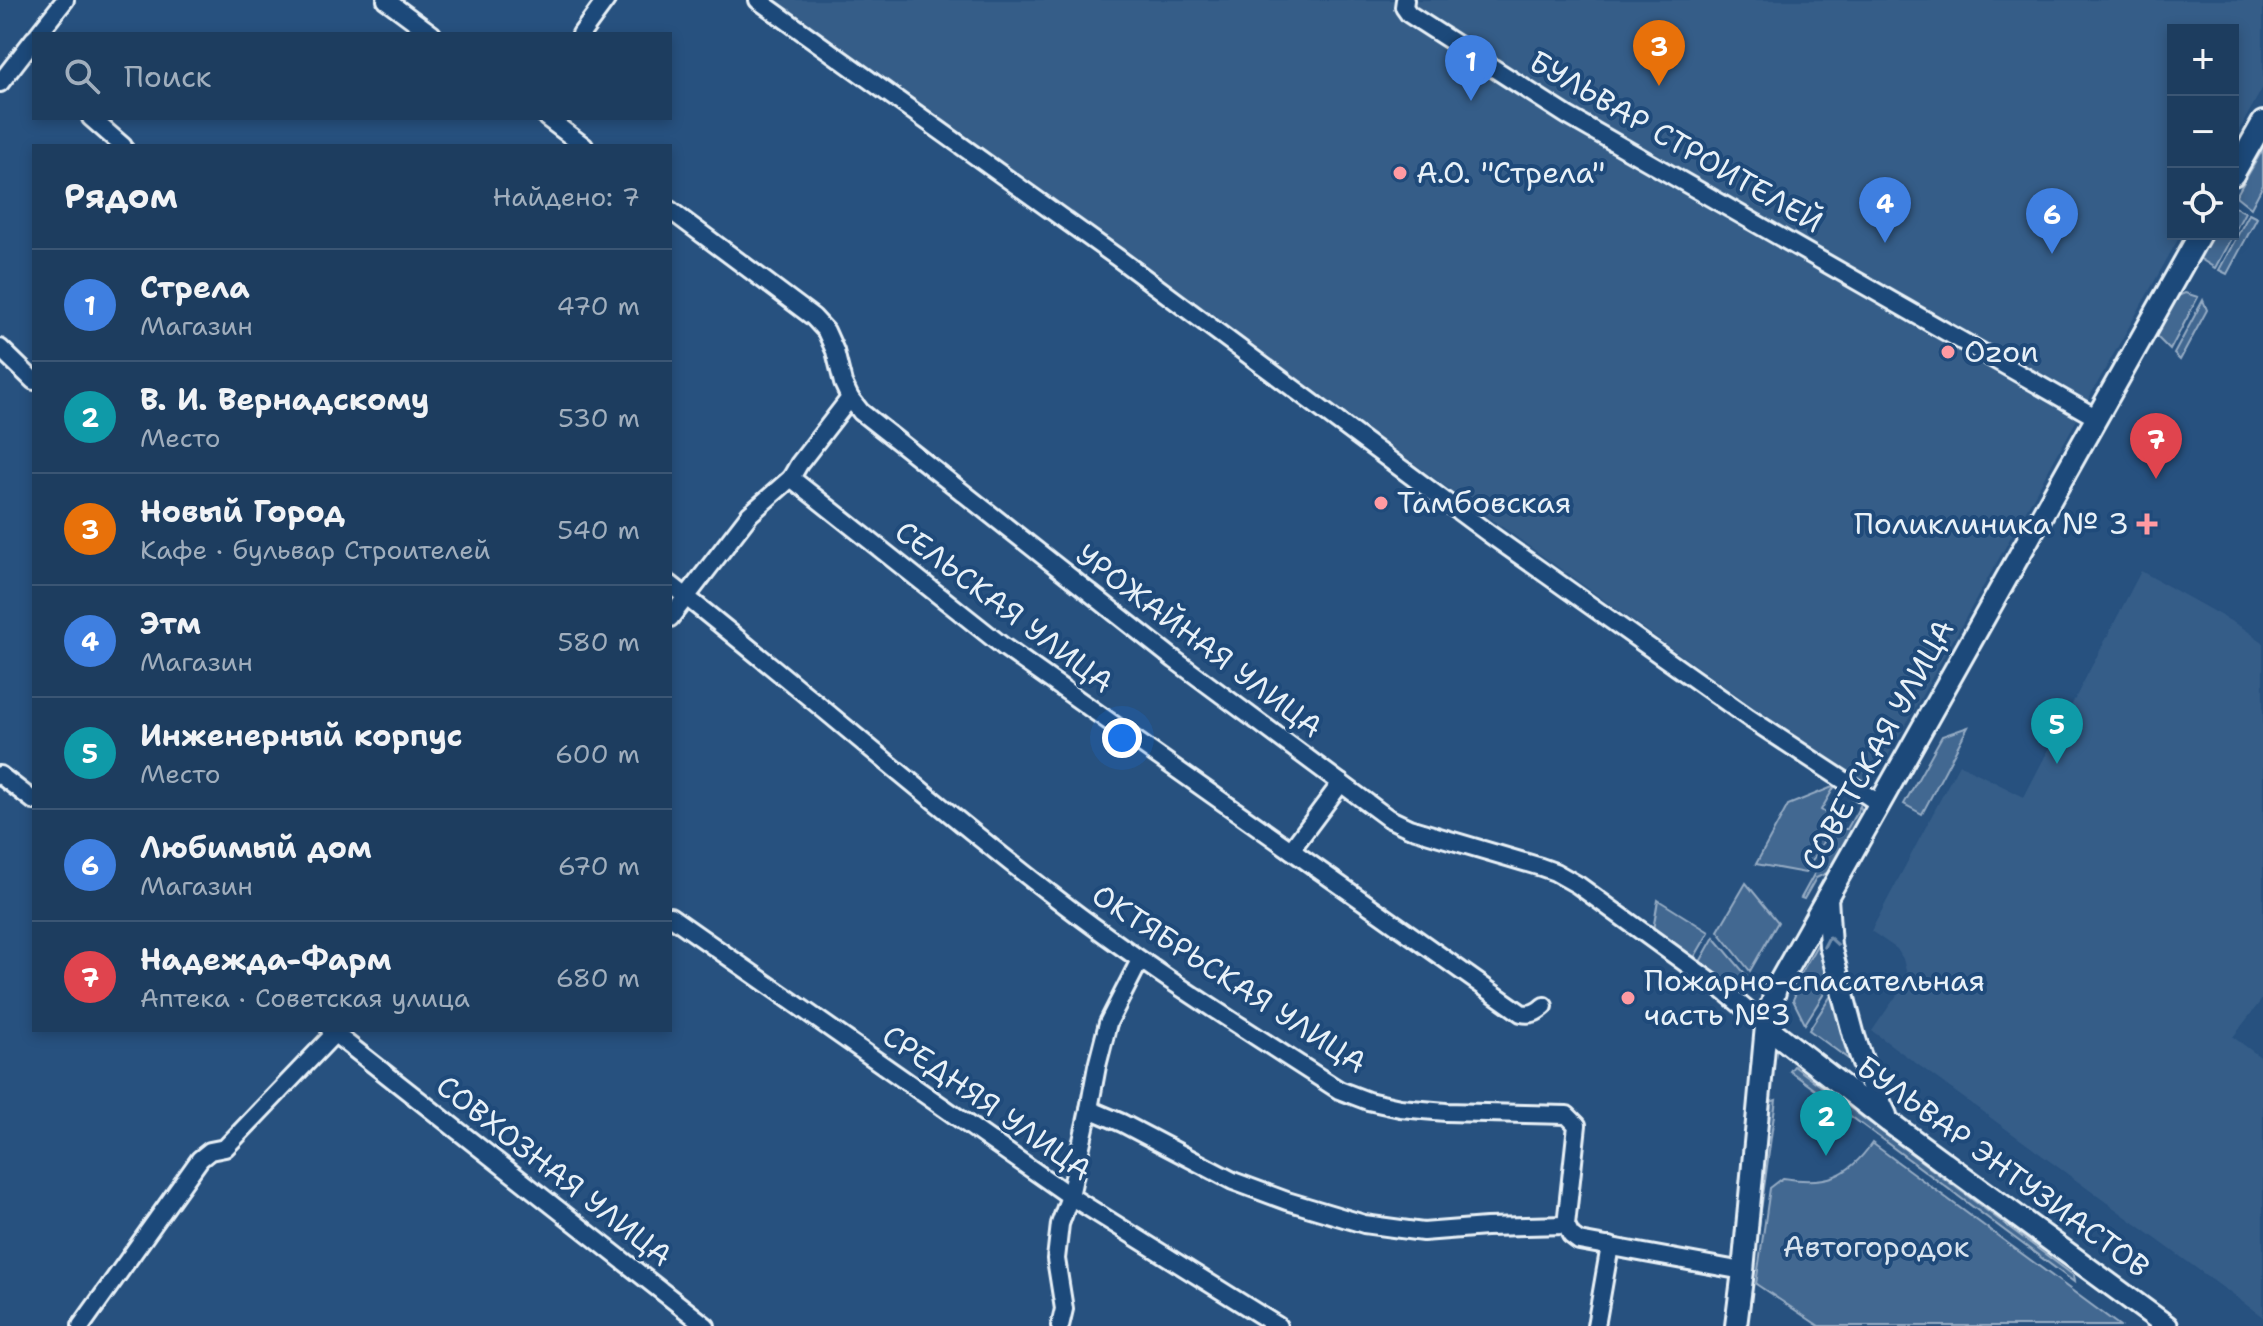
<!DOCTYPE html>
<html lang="ru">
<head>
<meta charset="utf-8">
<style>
  :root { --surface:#1d3d5f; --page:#254465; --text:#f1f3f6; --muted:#a0aebd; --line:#3b5674; --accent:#ff9aa2 }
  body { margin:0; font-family:"Shantell Sans",sans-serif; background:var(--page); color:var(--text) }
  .controls { position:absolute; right:24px; top:24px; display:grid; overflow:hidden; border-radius:0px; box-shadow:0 4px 12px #0003 }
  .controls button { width:72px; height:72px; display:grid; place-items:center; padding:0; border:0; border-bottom:2px solid var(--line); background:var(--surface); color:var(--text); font:40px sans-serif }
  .you { position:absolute; left:1122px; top:738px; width:28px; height:28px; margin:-20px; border:6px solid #fff; border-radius:50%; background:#1a73e8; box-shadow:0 0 0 12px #1a73e833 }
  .badge { display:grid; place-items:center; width:52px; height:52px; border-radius:50%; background:var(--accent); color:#fff; font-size:26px; font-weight:700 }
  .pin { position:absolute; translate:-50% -66px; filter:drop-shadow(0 2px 4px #0008) }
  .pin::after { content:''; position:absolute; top:42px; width:28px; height:24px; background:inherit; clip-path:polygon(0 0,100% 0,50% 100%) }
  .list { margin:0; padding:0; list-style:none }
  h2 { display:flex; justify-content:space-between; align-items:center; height:104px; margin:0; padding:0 32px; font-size:34px }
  h2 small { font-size:26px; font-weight:400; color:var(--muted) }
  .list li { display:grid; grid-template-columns:52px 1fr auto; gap:24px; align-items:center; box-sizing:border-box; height:112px; padding:0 32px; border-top:2px solid var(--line) }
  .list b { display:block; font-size:30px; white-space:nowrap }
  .list p { margin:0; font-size:26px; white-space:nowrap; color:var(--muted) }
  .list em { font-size:26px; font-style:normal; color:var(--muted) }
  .icon { flex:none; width:44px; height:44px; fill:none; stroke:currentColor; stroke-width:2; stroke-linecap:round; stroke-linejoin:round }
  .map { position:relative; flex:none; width:2263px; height:1326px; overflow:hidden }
  .search { position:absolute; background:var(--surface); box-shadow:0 4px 12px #0003; left:32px; top:32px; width:640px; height:88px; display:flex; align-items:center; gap:20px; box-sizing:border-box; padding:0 28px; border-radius:0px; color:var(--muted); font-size:30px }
  .panel { position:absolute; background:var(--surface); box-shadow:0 4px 12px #0003; left:32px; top:144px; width:640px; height:888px; border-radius:0px }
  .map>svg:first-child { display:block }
  .built { fill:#355d88 }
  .green { fill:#436891; stroke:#96acc4; stroke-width:2 }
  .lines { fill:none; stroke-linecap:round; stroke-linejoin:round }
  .minor-casing { stroke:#e8f1f8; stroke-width:22 }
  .major-casing { stroke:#e8f1f8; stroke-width:26 }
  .minor { stroke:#1f4a7a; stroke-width:16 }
  .major { stroke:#1f4a7a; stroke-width:20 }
  .oneway { stroke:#6f8dac }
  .poi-dot { fill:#ff9aa2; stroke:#1f4a7a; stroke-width:3 }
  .labels { text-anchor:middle; stroke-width:8; stroke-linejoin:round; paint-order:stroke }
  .street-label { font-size:30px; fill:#e8f1f8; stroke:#1f4a7a }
  .poi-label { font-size:30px; fill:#e8f1f8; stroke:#1f4a7a; text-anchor:start }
  .park-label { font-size:30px; fill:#d8e3ee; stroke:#1f4a7a }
</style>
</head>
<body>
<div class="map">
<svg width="2263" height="1326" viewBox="0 0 2263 1326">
  <rect width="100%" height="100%" fill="#27517f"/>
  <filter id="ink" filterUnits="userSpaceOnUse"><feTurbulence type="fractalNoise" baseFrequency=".0125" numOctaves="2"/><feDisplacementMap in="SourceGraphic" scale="16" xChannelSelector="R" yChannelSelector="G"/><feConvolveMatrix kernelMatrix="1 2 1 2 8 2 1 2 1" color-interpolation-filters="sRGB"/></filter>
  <g filter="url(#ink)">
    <!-- built -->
    <g class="built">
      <polygon points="767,0 2263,0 2263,87 2233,141 2233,30 2173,30 2173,234 2181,234 1869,790"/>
      <polygon points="2141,571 2243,628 2263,642 2263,998 2233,1037 2263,1059 2263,1317 1872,1031 1908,979 1903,959 1897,949 1871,931 1959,764 2024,797"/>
    </g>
    <!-- green -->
    <g class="green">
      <polygon points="2263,149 2263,185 2251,208 2236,196"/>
      <polygon points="2233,206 2245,212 2215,268 2199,258 2213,234 2233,234"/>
      <polygon points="2249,214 2257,218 2227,274 2219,270"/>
      <polygon points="2185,293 2198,297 2170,350 2156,336 2178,296"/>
      <polygon points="2203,300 2207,310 2180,360 2174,354"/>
      <polygon points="1968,727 1922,814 1904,804 1942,736"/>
      <polygon points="1835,786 1821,810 1836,820 1805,873 1756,864 1788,805"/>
      <polygon points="1860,806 1863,813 1829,872 1816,878 1804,899 1801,898 1839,829 1847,829"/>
      <polygon points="1746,883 1778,922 1750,971 1718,931"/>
      <polygon points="1658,900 1709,932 1694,958 1653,930"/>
      <path d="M1714 937 1747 976 1743 982C1728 986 1712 970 1700 962Z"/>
      <polygon points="1821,938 1833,979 1805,1024 1793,1000 1795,995 1791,991"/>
      <polygon points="1834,991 1855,1064 1809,1030"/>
      <polygon points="1794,1066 2073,1275 2074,1282 1790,1071"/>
      <polygon points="1776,1100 1752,1277 1748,1270 1770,1102"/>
      <path d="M1872 1143 2120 1326H1819L1756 1284 1770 1188 1783 1178C1825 1185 1848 1178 1872 1143Z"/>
    </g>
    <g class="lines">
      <defs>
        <g id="minor">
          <polyline points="386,0 432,34"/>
          <polyline points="758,0 1118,258 1488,533 1749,718 1880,804"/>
          <polyline points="1405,0 1404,7 1409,14 1568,116 2097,418"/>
          <polyline points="38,34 65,0"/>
          <polyline points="581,34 606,0"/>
          <polyline points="0,83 34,39"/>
          <polyline points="91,118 123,146"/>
          <polyline points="547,118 584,146"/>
          <polyline points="670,210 813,317 826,331 835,351 843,383 850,398 861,412 1175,660 1388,818 1409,828 1541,867 1555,872 1578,885 1724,991 1766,1026"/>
          <polyline points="0,348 34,381"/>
          <path d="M850 398 799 464 791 478 1004 647 1521 1013C1531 1015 1536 1013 1544 1006"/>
          <path d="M670 584C799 686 922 795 1052 895 1143 966 1242 1027 1339 1090L1368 1101 1400 1108 1446 1112 1567 1115 1577 1125 1566 1225 1571 1235 1579 1241 1743 1271"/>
          <polyline points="670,618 750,514 791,478"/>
          <polyline points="0,775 34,801"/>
          <polyline points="1291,850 1341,783"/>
          <polyline points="670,916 1070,1196 1278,1326"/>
          <polyline points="1140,960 1108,1023 1097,1066 1089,1109 1122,1123 1233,1181 1287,1201 1364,1224 1423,1232 1486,1227 1566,1225"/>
          <polyline points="330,1030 706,1326"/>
          <polyline points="81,1326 200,1159 210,1151 225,1148 338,1030"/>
          <polyline points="1060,1326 1064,1309 1056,1259 1060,1224 1070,1196 1089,1109"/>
          <polyline points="1596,1326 1610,1246"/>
        </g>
        <g id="major">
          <polyline points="2233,175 2263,122"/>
          <polyline points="1827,897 1830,946 1854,1036 1867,1075 1886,1115"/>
          <polyline points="1766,1026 1889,1122 2167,1326"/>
          <polyline points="1736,1326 1743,1271 1766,1026 1776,988 2200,234"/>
        </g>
      </defs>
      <!-- minor casing -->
      <use href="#minor" class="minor-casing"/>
      <!-- major casing -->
      <use href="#major" class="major-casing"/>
      <!-- minor -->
      <use href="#minor" class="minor"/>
      <!-- major -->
      <use href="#major" class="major"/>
    </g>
    <!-- one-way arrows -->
    <defs><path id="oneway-chevron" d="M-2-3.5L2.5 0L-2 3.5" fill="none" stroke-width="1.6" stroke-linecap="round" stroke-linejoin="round" transform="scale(2)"/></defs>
    <use class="oneway" href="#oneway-chevron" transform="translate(1830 942) rotate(-100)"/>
  </g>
  <!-- markers -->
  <g class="poi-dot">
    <circle cx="1400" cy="173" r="8"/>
    <circle cx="1948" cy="352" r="8"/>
    <circle cx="1381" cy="503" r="8"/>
    <path d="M2143 512h8v8h8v8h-8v8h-8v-8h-8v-8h8z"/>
    <circle cx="1628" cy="998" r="8"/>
  </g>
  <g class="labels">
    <!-- street labels -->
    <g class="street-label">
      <text transform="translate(1676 142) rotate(30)" y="10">БУЛЬВАР СТРОИТЕЛЕЙ</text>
      <text transform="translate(1004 607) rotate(37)" y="10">СЕЛЬСКАЯ УЛИЦА</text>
      <text transform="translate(1199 641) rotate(37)" y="10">УРОЖАЙНАЯ УЛИЦА</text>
      <text transform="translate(1878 745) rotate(-61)" y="10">СОВЕТСКАЯ УЛИЦА</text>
      <text transform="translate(1229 979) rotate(33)" y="10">ОКТЯБРЬСКАЯ УЛИЦА</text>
      <text transform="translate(987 1103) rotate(35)" y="10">СРЕДНЯЯ УЛИЦА</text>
      <text transform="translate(2003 1167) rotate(36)" y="10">БУЛЬВАР ЭНТУЗИАСТОВ</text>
      <text transform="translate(554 1171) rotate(38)" y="10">СОВХОЗНАЯ УЛИЦА</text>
    </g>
    <!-- poi labels -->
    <g class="poi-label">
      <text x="1416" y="183">А.О. "Стрела"</text>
      <text x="1964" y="362">Ozon</text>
      <text x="1397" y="513">Тамбовская</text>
      <text x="2129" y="534" text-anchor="end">Поликлиника № 3</text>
      <text x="1644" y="991">Пожарно-спасательная<tspan x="1644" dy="34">часть №3</tspan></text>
    </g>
    <!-- park labels -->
    <g class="park-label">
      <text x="1876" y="1257">Автогородок</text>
    </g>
  </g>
</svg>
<div class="controls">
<button>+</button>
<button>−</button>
<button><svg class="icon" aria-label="locate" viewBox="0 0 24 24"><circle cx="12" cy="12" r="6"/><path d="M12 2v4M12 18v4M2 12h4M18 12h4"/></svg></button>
</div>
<div class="you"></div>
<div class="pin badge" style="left:1471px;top:101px;background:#3f7fe0">1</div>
<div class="pin badge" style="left:1826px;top:1156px;background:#0f9aa8">2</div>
<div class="pin badge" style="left:1659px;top:86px;background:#e8710a">3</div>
<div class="pin badge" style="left:1885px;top:243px;background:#3f7fe0">4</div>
<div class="pin badge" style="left:2057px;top:764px;background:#0f9aa8">5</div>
<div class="pin badge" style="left:2052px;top:254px;background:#3f7fe0">6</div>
<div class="pin badge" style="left:2156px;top:479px;background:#e0444e">7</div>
<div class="search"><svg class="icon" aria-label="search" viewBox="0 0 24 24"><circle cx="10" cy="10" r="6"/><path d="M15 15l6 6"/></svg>Поиск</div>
<section class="panel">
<h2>Рядом<small>Найдено: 7</small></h2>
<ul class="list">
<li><span class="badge" style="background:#3f7fe0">1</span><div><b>Стрела</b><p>Магазин</p></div><em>470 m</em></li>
<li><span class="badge" style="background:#0f9aa8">2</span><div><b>В. И. Вернадскому</b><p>Место</p></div><em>530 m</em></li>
<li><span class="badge" style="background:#e8710a">3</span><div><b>Новый Город</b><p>Кафе · бульвар Строителей</p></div><em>540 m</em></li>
<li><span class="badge" style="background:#3f7fe0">4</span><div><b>Этм</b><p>Магазин</p></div><em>580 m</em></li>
<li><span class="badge" style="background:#0f9aa8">5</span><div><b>Инженерный корпус</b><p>Место</p></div><em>600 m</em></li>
<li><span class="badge" style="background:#3f7fe0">6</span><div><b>Любимый дом</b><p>Магазин</p></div><em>670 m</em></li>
<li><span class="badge" style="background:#e0444e">7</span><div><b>Надежда-Фарм</b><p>Аптека · Советская улица</p></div><em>680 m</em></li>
</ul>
</section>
</div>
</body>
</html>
